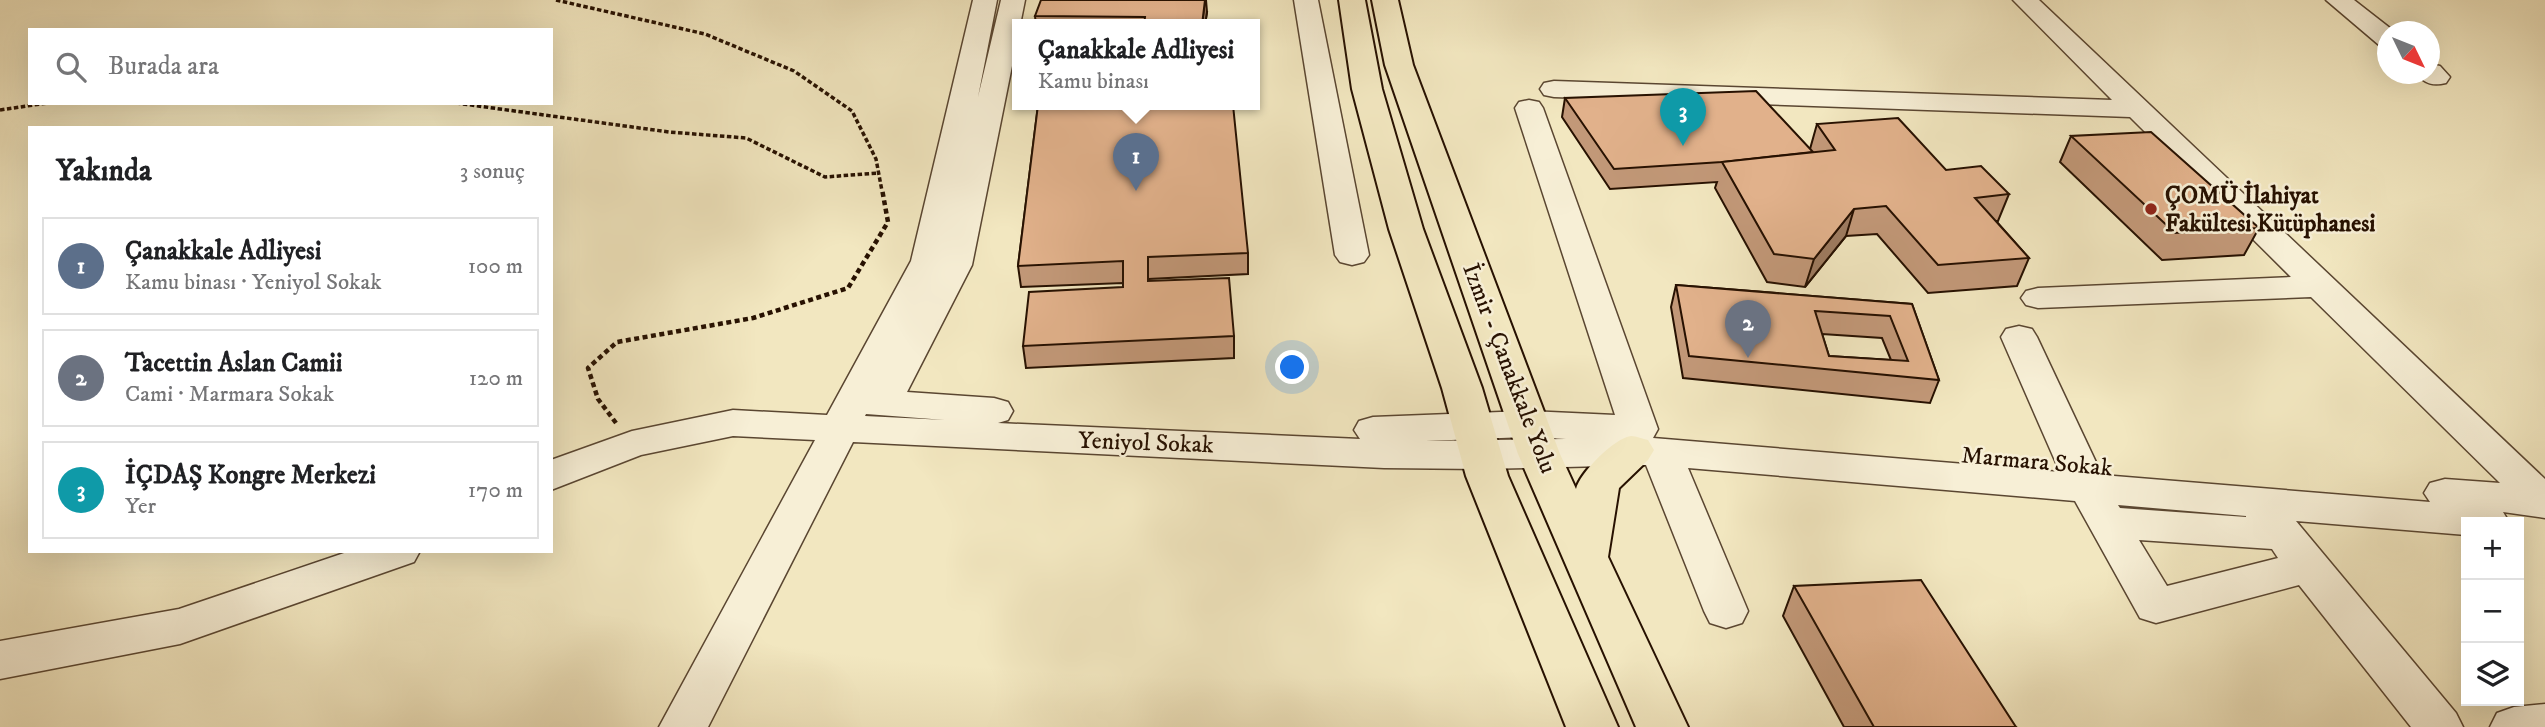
<!DOCTYPE html>
<html lang="tr">
<head>
<meta charset="utf-8">
<style>
  :root { --surface:#fff; --page:#f6f6f6; --text:#202124; --muted:#757577; --line:#e0e0e0; --accent:#2563eb }
  body { margin:0; font-family:"IM FELL DW Pica",serif; background:var(--page); color:var(--text) }
  .controls { position:absolute; right:21px; bottom:21px; display:grid; overflow:hidden; border-radius:0px; box-shadow:0 7px 28px #0002 }
  .controls button { width:63px; height:63px; display:grid; place-items:center; padding:0; border:0; border-bottom:2px solid var(--line); background:var(--surface); color:var(--text); font:35px sans-serif }
  .compass { position:absolute; left:2377px; top:21px; width:63px; height:63px; border-radius:50%; background:var(--surface); box-shadow:0 7px 28px #0002; rotate:133deg }
  .you { position:absolute; left:1293px; top:368px; width:24px; height:24px; margin:-18px; border:5px solid #fff; border-radius:50%; background:#1a73e8; box-shadow:0 0 0 10px #1a73e833 }
  .badge { display:grid; place-items:center; width:46px; height:46px; border-radius:50%; background:var(--accent); color:#fff; font-size:23px; font-weight:700 }
  .pin { position:absolute; translate:-50% -58px; filter:drop-shadow(0 2px 4px #0008) }
  .pin::after { content:''; position:absolute; top:37px; width:24px; height:21px; background:inherit; clip-path:polygon(0 0,100% 0,50% 100%) }
  .popup { position:absolute; left:1012px; top:19px; width:248px; height:91px; box-sizing:border-box; display:grid; place-content:center; border-radius:0px; background:var(--surface); filter:drop-shadow(0 2px 5px #0005); font-size:23px; white-space:nowrap; color:var(--muted) }
  .popup b { font-size:26px; color:var(--text) }
  .popup::after { content:''; position:absolute; left:50%; top:100%; margin-left:-14px; border:14px solid transparent; border-top-color:var(--surface) }
  .list { margin:0; padding:0; list-style:none }
  h2 { display:flex; justify-content:space-between; align-items:center; height:91px; margin:0; padding:0 28px; font-size:30px }
  h2 small { font-size:23px; font-weight:400; color:var(--muted) }
  .list li { display:grid; grid-template-columns:46px 1fr auto; gap:21px; align-items:center; box-sizing:border-box; height:98px; margin:0 14px 14px; padding:0 14px; border:2px solid var(--line); border-radius:0px }
  .list b { display:block; font-size:26px; white-space:nowrap }
  .list p { margin:0; font-size:23px; white-space:nowrap; color:var(--muted) }
  .list em { font-size:23px; font-style:normal; color:var(--muted) }
  .icon { flex:none; width:38px; height:38px; fill:none; stroke:currentColor; stroke-width:2; stroke-linecap:round; stroke-linejoin:round }
  .map { position:relative; flex:none; width:2545px; height:727px; overflow:hidden }
  .search { position:absolute; background:var(--surface); box-shadow:0 7px 28px #0002; left:28px; top:28px; width:525px; height:77px; display:flex; align-items:center; gap:18px; box-sizing:border-box; padding:0 24px; border-radius:0px; color:var(--muted); font-size:26px }
  .panel { position:absolute; background:var(--surface); box-shadow:0 7px 28px #0002; left:28px; top:126px; width:525px; height:427px; border-radius:0px }
  .map>svg:first-child { display:block }
  .lines { fill:none; stroke-linecap:round; stroke-linejoin:round }
  .minor-casing { stroke:#5a4631; stroke-width:3 }
  .highway-casing { stroke:#271101; stroke-width:4 }
  .path-far1 { stroke:#271101; stroke-width:3.5; stroke-dasharray:4.5 2.5; stroke-linecap:butt }
  .path { stroke:#271101; stroke-width:4.5; stroke-dasharray:5 3.5; stroke-linecap:butt }
  .minor { fill:#f7efd6; fill-rule:evenodd }
  .highway { fill:#f2e7c0; fill-rule:evenodd }
  .wall { fill:#c29878; stroke:#271101; stroke-width:2; fill-rule:evenodd }
  .shaded-wall { fill:#9e7c61; stroke:#271101; stroke-width:2 }
  .building { fill:#e1b18b; stroke:#271101; stroke-width:2; fill-rule:evenodd }
  .poi-dot { fill:#8f2418; stroke:#f7efd6; stroke-width:2.5 }
  .labels { text-anchor:middle; stroke-width:5; stroke-linejoin:round; paint-order:stroke }
  .poi-label { font-size:24px; font-weight:bold; fill:#271101; stroke:#f7efd6; text-anchor:start }
  .street-label { font-size:24px; fill:#271101; stroke:#f7efd6 }
</style>
</head>
<body>
<div class="map">
<svg width="2545" height="727" viewBox="0 0 2545 727">
  <rect width="100%" height="100%" fill="#f2e7c0"/>
  <filter id="stains"><feTurbulence type="fractalNoise" baseFrequency=".00286" numOctaves="4"/><feColorMatrix values="0 0 0 0 .2 0 0 0 0 .09 0 0 0 0 .02 0 0 0 .5 -.17"/></filter>
  <radialGradient id="worn" r=".72"><stop offset=".6" stop-color="#630" stop-opacity="0"/><stop offset="1" stop-color="#630" stop-opacity=".3"/></radialGradient>
  <g class="lines">
    <defs>
      <g id="minor">
        <path d="M973 0H997L978 97 1001 0H1025L1020 25H1017V41L972 265 907 392 994 398 1008 402 1013 411 1008 420 998 423 1360 439 1354 430 1359 421 1373 417 1529 411 1615 415 1515 108 1519 102 1529 100 1539 102 1543 108 1658 429 1653 438 2060 472 2001 337 2006 329 2019 326 2032 329 2037 337 2102 475 2430 502 2424 493 2430 483 2445 479 2500 483 2311 297 2038 308 2026 305 2021 298 2026 291 2038 288 2291 277 2130 117 1554 97 1544 95 1540 89 1544 83 1554 81 2112 100 2013 0H2039L2545 479V518L2503 512 2509 522H2466V535L2296 521 2456 713 2463 727H2411L2299 585 2156 623 2140 618 2075 501 1688 468 1748 611 1742 623 1726 628 1710 623 1704 611 1646 465 1481 469 1384 468 853 442 708 727H659L815 440 733 436 641 455 551 490V460L632 431 733 410 827 415 911 261ZM866 414 945 420 865 416ZM1529 437 1566 439 1426 441ZM2118 505 2246 516V517L2120 508ZM2139 540 2272 549 2278 558 2167 586Z"/>
        <polygon points="1294,0 1318,0 1369,255 1364,262 1352,265 1340,262 1335,255"/>
        <polygon points="2326,0 2354,0 2395,32 2388,32 2388,47 2379,45"/>
        <path d="M2430 64 2440 66 2450 77 2446 83C2433 86 2425 84 2417 74H2430Z"/>
        <polygon points="350,551 420,551 414,562 180,644 0,679 0,641 179,609"/>
        <polygon points="2545,704 2545,727 2490,727 2497,713 2514,707"/>
      </g>
      <g id="highway">
        <polygon points="1339,0 1365,0 1382,89 1423,229 1482,388 1508,476 1618,727 1566,727 1466,476 1442,388 1389,229 1352,89"/>
        <path d="M1372 0H1398L1413 65 1560 454 1576 489C1580 473 1614 438 1631 436 1636 436 1643 439 1648 440L1654 450 1648 460 1619 488 1608 557 1688 727H1636L1518 454 1385 65Z"/>
      </g>
    </defs>
    <!-- minor casing -->
    <use href="#minor" class="minor-casing"/>
    <!-- highway casing -->
    <use href="#highway" class="highway-casing"/>
    <!-- path-far1 -->
    <g class="path-far1">
      <polyline points="556,0 705,34 794,71 852,111 876,159 882,191"/>
      <polyline points="456,103 669,132 746,138 825,177 879,173"/>
      <polyline points="0,110 47,103"/>
    </g>
    <!-- path -->
    <polyline class="path" points="616,423 598,399 588,368 617,342 753,318 848,288 888,222 882,189"/>
    <!-- minor -->
    <use href="#minor" class="minor"/>
    <!-- highway -->
    <use href="#highway" class="highway"/>
  </g>
  <!-- wall -->
  <g class="wall">
    <polygon points="1207,12 1205,25 1036,25 1035,16"/>
    <polygon points="1565,98 1810,149 1817,124 1946,170 2009,194 1998,221 1996,221 2029,258 2017,286 1928,293 1877,234 1846,236 1805,287 1767,282 1715,188 1717,182 1610,189 1562,117"/>
    <polygon points="1038,105 1248,253 1248,274 1149,279 1149,281 1234,336 1234,358 1026,368 1023,346 1123,287 1123,283 1021,287 1018,266"/>
    <polygon points="2071,136 2259,228 2244,255 2162,260 2060,162"/>
    <path d="M1676 285 1912 304 1939 380 1930 403 1683 378 1671 307ZM1822 334 1882 338 1891 360 1829 356Z"/>
    <polygon points="1794,586 2016,727 1844,727 1783,616"/>
  </g>
  <!-- shaded-wall -->
  <g class="shaded-wall">
    <polygon points="1205,0 1206,0 1207,12 1205,25 1202,25"/>
    <polygon points="1854,209 1846,236 1805,287 1814,259"/>
  </g>
  <!-- building -->
  <g class="building">
    <polygon points="1041,0 1205,0 1202,25 1144,25 1145,17 1035,16"/>
    <polygon points="1756,91 1813,152 1722,162 1614,169 1565,98"/>
    <polygon points="1038,105 1233,105 1248,253 1148,257 1148,281 1229,278 1234,336 1023,346 1029,292 1123,287 1123,261 1018,266"/>
    <polygon points="1898,118 1946,170 1981,166 2009,194 1975,198 2029,258 1938,265 1886,206 1854,209 1814,259 1774,254 1722,162 1835,150 1817,124"/>
    <polygon points="2151,132 2259,228 2175,233 2071,136"/>
    <path d="M1676 285 1912 304 1939 380 1689 356ZM1815 311 1890 316 1908 361 1829 356Z"/>
    <polygon points="1921,580 2016,727 1874,727 1794,586"/>
  </g>
  <!-- markers -->
  <circle class="poi-dot" cx="2151" cy="209" r="7"/>
  <g class="labels">
    <!-- poi labels -->
    <g class="poi-label">
      <text x="2165" y="203">ÇOMÜ İlahiyat<tspan x="2165" dy="28">Fakültesi Kütüphanesi</tspan></text>
    </g>
    <!-- street labels -->
    <g class="street-label">
      <text transform="translate(1510 368) rotate(69)" y="8">İzmir - Çanakkale Yolu</text>
      <text transform="translate(1146 442) rotate(2)" y="8">Yeniyol Sokak</text>
      <text transform="translate(2037 461) rotate(5)" y="8">Marmara Sokak</text>
    </g>
  </g>
  <rect width="100%" height="100%" filter="url(#stains)"/>
  <rect width="100%" height="100%" fill="url(#worn)"/>
</svg>
<div class="controls">
<button>+</button>
<button>−</button>
<button><svg class="icon" aria-label="layers" viewBox="0 0 24 24"><path d="M12 4l9 5-9 5-9-5zM3 14l9 5 9-5"/></svg></button>
</div>
<svg class="compass" viewBox="-18 -18 36 36"><path d="M0-13l5 13h-10z" fill="#e53935"/><path d="M0 13l5-13h-10z" fill="#757577"/></svg>
<div class="you"></div>
<div class="pin badge" style="left:1136px;top:191px;background:#5c6f8a">1</div>
<div class="popup"><b>Çanakkale Adliyesi</b>Kamu binası</div>
<div class="pin badge" style="left:1748px;top:358px;background:#6b7280">2</div>
<div class="pin badge" style="left:1683px;top:146px;background:#0f9aa8">3</div>
<div class="search"><svg class="icon" aria-label="search" viewBox="0 0 24 24"><circle cx="10" cy="10" r="6"/><path d="M15 15l6 6"/></svg>Burada ara</div>
<section class="panel">
<h2>Yakında<small>3 sonuç</small></h2>
<ul class="list">
<li><span class="badge" style="background:#5c6f8a">1</span><div><b>Çanakkale Adliyesi</b><p>Kamu binası · Yeniyol Sokak</p></div><em>100 m</em></li>
<li><span class="badge" style="background:#6b7280">2</span><div><b>Tacettin Aslan Camii</b><p>Cami · Marmara Sokak</p></div><em>120 m</em></li>
<li><span class="badge" style="background:#0f9aa8">3</span><div><b>İÇDAŞ Kongre Merkezi</b><p>Yer</p></div><em>170 m</em></li>
</ul>
</section>
</div>
</body>
</html>
